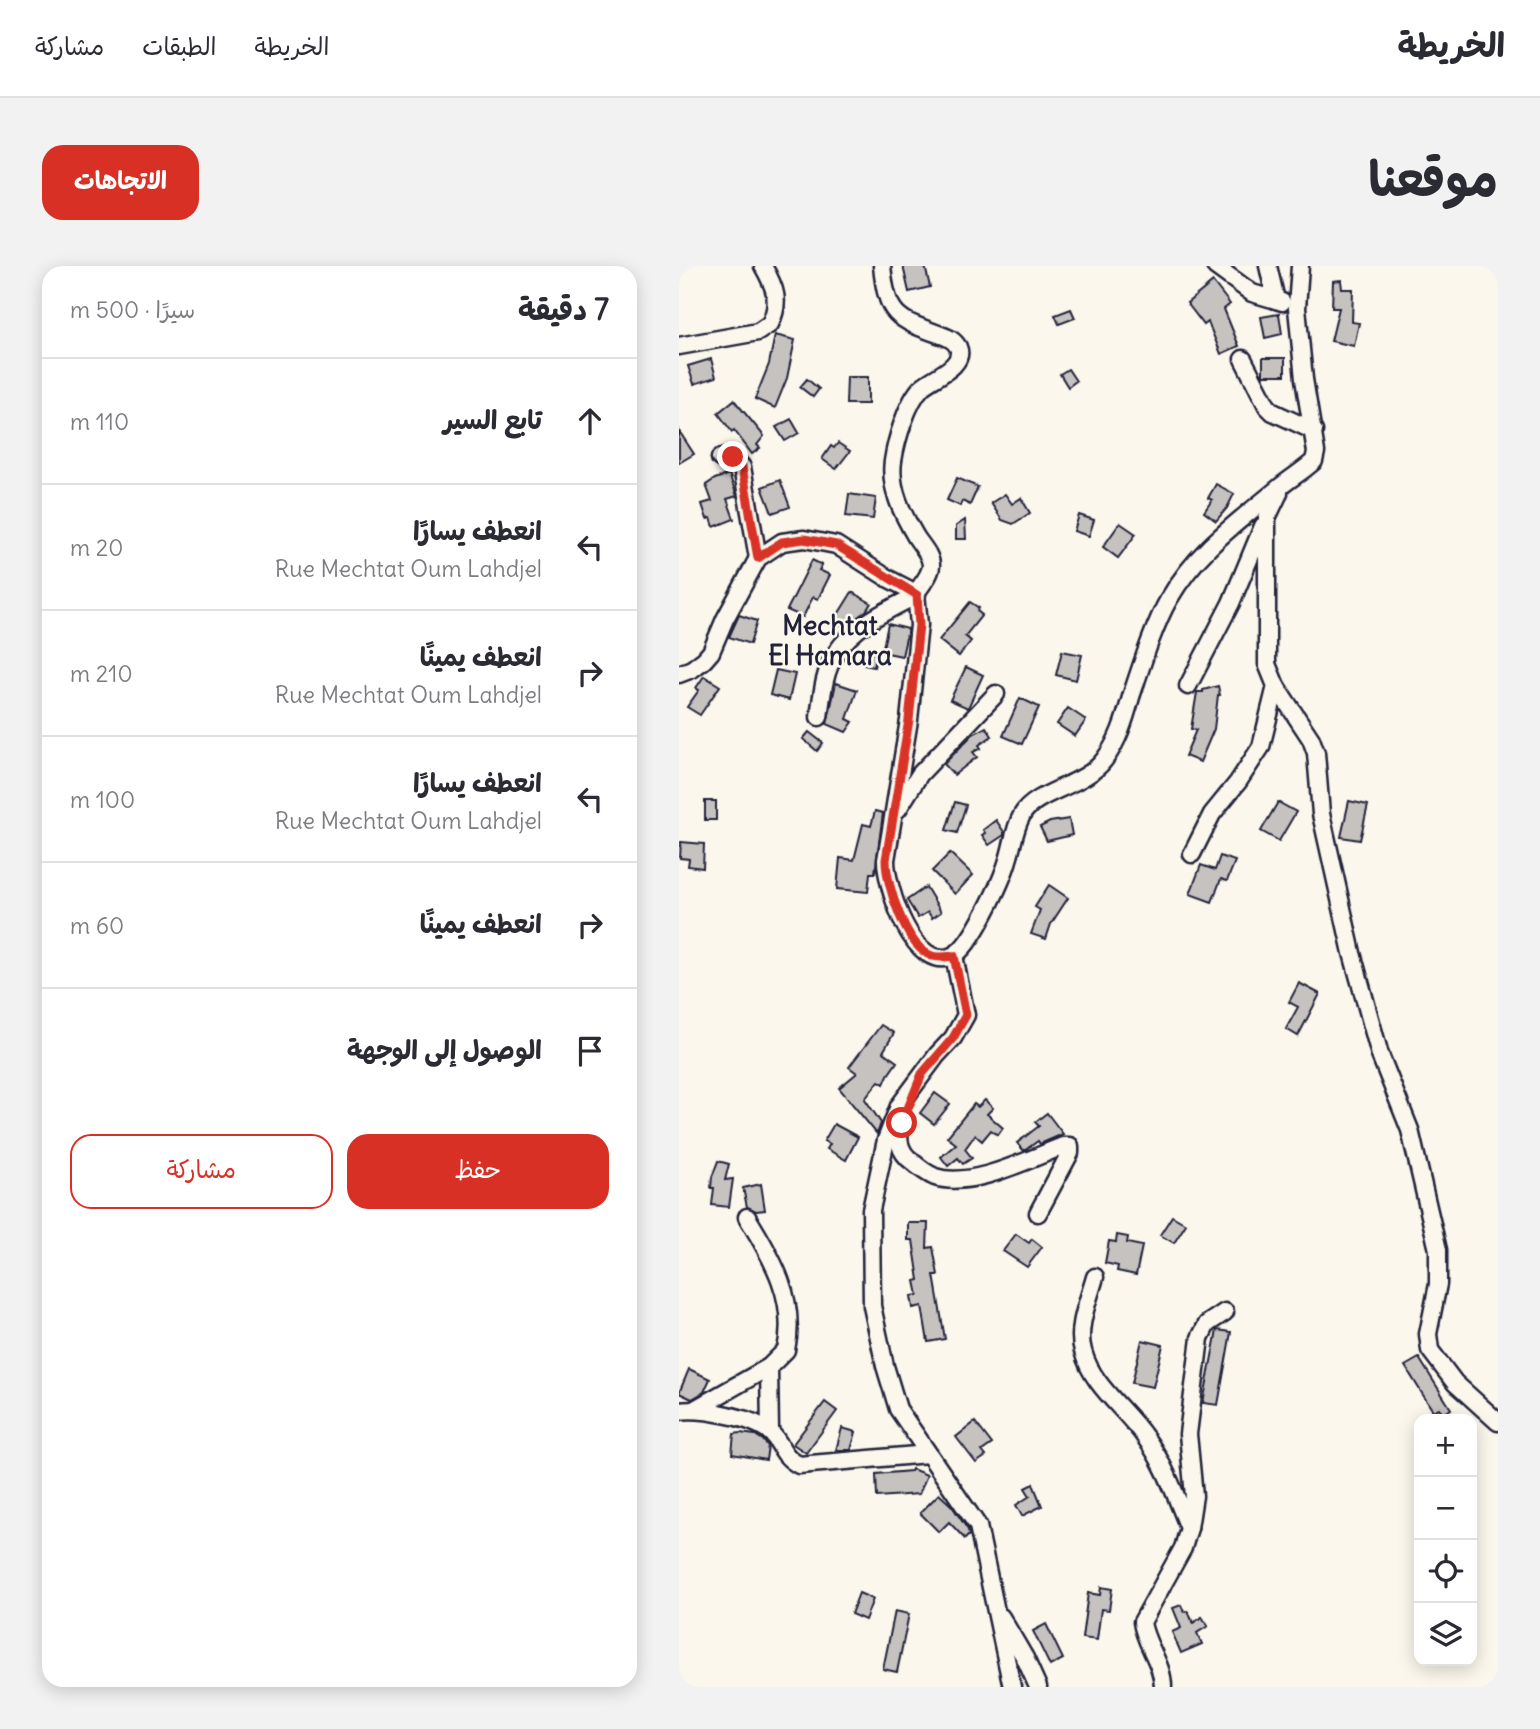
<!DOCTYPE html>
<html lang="ar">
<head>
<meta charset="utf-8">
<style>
  :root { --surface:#fff; --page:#f2f2f3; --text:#2b2b33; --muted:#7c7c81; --line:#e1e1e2; --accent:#d93025 }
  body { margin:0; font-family:Delius,"Playpen Sans Arabic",sans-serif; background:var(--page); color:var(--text); direction:rtl }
  .controls { position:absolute; right:21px; bottom:21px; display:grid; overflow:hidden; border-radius:14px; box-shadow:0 4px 18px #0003 }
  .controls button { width:63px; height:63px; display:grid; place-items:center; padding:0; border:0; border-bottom:2px solid var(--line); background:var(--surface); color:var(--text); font:35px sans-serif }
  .stop { position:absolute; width:21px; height:21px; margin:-16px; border:5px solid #d93025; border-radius:50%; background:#fff }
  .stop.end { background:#d93025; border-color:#fff; box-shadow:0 2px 7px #0008 }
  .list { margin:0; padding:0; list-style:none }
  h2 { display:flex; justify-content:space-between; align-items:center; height:91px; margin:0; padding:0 28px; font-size:30px }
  h2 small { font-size:23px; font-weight:400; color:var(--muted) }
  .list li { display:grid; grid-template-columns:46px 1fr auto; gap:21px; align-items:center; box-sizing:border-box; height:126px; padding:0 28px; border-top:2px solid var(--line) }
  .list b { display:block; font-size:26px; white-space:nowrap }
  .list p { margin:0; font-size:23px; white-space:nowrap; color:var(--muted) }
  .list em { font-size:23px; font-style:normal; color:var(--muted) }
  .actions { display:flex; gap:14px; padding:21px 28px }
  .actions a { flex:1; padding:16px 0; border:2px solid var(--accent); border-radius:21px; text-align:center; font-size:24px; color:var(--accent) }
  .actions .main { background:var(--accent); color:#fff }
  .icon { flex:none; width:38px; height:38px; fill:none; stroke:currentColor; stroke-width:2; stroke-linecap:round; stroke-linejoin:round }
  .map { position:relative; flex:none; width:819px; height:1421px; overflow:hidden; direction:ltr; border-radius:21px }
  header { display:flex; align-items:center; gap:42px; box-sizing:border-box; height:98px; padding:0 35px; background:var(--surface); border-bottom:2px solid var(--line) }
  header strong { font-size:33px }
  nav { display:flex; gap:38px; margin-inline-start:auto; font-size:24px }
  .intro { display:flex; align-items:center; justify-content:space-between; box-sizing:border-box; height:168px; padding:0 42px }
  h1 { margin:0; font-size:49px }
  .button { padding:18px 32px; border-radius:21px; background:var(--accent); color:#fff; font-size:24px; font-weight:700 }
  main { display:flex; gap:42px; padding:0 42px }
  aside { flex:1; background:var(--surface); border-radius:21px; box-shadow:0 4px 18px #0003 }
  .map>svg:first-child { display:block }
  .building { fill:#c6c2c0; stroke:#22223b; stroke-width:2 }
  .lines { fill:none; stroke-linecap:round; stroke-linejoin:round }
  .minor-casing { stroke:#22223b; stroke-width:21 }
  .minor { stroke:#fbf7ec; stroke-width:16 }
  .route { stroke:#d93025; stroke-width:9 }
  .labels { text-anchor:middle; stroke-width:5; stroke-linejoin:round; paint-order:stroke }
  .quarter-label { font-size:26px; font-weight:bold; fill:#22223b; stroke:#fbf7ec }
</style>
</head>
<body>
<header>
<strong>الخريطة</strong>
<nav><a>الخريطة</a><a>الطبقات</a><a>مشاركة</a></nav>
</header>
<div class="intro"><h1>موقعنا</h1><a class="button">الاتجاهات</a></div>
<main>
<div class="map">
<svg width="819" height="1421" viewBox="0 0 819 1421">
  <rect width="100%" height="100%" fill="#fbf7ec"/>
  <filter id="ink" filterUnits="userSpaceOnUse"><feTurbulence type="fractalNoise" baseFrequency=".0143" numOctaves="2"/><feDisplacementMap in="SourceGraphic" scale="14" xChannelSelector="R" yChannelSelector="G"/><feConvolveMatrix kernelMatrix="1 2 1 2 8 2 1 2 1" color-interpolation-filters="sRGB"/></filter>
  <g filter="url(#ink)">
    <!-- building -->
    <g class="building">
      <polygon points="224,0 246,0 251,21 230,26"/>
      <polygon points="662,14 663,23 674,23 673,56 680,57 675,80 652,75 660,42 653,42 654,15"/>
      <polygon points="534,16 551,38 545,43 560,80 542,88 529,56 525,59 508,37"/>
      <polygon points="392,43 396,52 380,58 376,49"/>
      <polygon points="600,48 603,68 586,72 582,51"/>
      <polygon points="96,69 116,74 108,112 96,142 76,133 90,98"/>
      <rect x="584" y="92" width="22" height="17"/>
      <polygon points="32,93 37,111 15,118 9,100"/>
      <polygon points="389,103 397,115 389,121 381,108"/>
      <polygon points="168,111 189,111 189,138 167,138"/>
      <polygon points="128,113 140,123 134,131 121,121"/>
      <polygon points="55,134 85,170 78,179 81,182 73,188 55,164 53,166 39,147"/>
      <polygon points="112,153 120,167 106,175 97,161"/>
      <polygon points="0,165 15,188 0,197"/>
      <polygon points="159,177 171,185 157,203 143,193 152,180 155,182"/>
      <polygon points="50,208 58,230 48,233 55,253 35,261 32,252 28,253 23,238 33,235 27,219 36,213"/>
      <polygon points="278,212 299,221 291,239 283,235 281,240 268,234"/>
      <polygon points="101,214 111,241 93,247 83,221"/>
      <polygon points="537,218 555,228 548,242 537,255 525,246 533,234 529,232"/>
      <polygon points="170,228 197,232 194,253 167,250"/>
      <polygon points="326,228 333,238 342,232 351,247 334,258 323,254 312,237"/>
      <polygon points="400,249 415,254 410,270 395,265"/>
      <polygon points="286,254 287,273 277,273 277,260"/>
      <polygon points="441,257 457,268 439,292 424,281"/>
      <polygon points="133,294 143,299 140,304 151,309 139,333 134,331 124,351 108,344"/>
      <polygon points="173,326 192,337 187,345 165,361 155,355"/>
      <polygon points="291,336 300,342 298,345 303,349 286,370 292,375 280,390 260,374"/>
      <polygon points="60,349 78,355 71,378 50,371"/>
      <polygon points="209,358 229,363 223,390 203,386"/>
      <polygon points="383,385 403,389 397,414 377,409"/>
      <polygon points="188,386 198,388 195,401 185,399"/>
      <polygon points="287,401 304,409 289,442 271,434"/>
      <polygon points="97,404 116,408 110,434 91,429"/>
      <polygon points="25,410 41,420 21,449 8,441 20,424 17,422"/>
      <polygon points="157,417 178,424 168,453 174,456 167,466 148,458"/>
      <polygon points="539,420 541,429 539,429 535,463 521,496 506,490 517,464 512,463 518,426 524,426 524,424"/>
      <polygon points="341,432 360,441 343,478 324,470"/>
      <polygon points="389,442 407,454 396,470 378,458"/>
      <polygon points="307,461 313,470 300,479 302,482 294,486 298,491 275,509 265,498 294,468"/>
      <polygon points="130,466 144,477 138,485 124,473"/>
      <rect x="26" y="535" width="11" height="19"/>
      <polygon points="670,535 689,539 681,574 662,571"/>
      <polygon points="276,536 287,539 278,567 267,564"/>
      <polygon points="599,536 617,546 600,575 582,565"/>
      <polygon points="196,545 204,547 196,607 191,607 189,626 158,623 161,592 175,594 184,558 192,560"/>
      <polygon points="390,553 393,569 368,575 361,561 371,556"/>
      <polygon points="317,554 325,566 325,569 310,579 303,569 306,567 304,564"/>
      <polygon points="2,576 25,578 24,602 9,600 10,593 1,592"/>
      <polygon points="271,587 294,609 276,628 253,605"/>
      <polygon points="541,590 556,595 548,615 542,613 533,636 511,628 522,599 536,604"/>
      <polygon points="370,619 389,632 372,658 367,673 352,668 361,644 356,641"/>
      <polygon points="247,621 262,646 253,652 249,646 239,652 228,634"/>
      <polygon points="620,717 641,728 619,770 607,763 619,741 610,736"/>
      <polygon points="202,759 215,767 204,786 218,796 209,809 205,818 200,815 186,833 202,857 198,868 160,822 178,807 170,801"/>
      <polygon points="256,827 271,838 255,858 241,847"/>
      <polygon points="306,834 314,842 308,848 324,862 319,869 312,864 303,875 296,869 286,883 293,892 284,898 279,892 269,900 262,891 277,878 268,871 295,838 299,841"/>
      <polygon points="368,847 384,868 361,878 359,875 345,885 338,877 360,860 356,856"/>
      <polygon points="155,858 179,871 167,894 148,883 151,878 145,875"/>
      <polygon points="39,895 50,898 46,914 54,913 50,941 33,939 35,922 32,922 33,911"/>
      <polygon points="82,918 86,944 77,945 68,941 64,922"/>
      <polygon points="493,950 507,958 495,977 481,969"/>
      <polygon points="229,957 249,957 248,982 254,981 259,1009 255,1009 266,1073 249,1076 243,1040 234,1042 232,1030 239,1029 236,1015 240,1014 234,974 229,974"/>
      <polygon points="337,968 350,977 353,973 363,981 348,1001 324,985"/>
      <polygon points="438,969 449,971 448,977 463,980 457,1009 438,1005 439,1000 426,997 430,975 437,976"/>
      <polygon points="538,1064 552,1066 539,1139 524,1137"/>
      <polygon points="463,1074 484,1079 474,1121 453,1117"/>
      <polygon points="740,1092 772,1143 764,1148 760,1142 754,1145 726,1100"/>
      <polygon points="10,1103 31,1113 25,1126 13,1133 0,1127"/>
      <polygon points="146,1136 158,1145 127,1187 114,1178"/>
      <polygon points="296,1156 313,1178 303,1185 307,1190 297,1197 277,1171"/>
      <polygon points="163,1162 177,1166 172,1184 157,1184"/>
      <polygon points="61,1167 76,1169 84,1174 89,1180 87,1194 53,1188 55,1168"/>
      <polygon points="233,1203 248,1209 240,1228 198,1231 197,1208 232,1205"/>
      <polygon points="354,1218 363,1240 343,1250 337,1239 351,1230 346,1222"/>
      <polygon points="260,1228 273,1240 289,1264 290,1269 286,1273 270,1256 260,1266 241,1247"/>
      <polygon points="422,1321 433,1323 430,1344 422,1343 418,1374 403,1372 409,1327 421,1329"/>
      <polygon points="180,1327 194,1333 186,1354 172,1348"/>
      <polygon points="502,1339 505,1346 509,1345 514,1357 523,1351 529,1360 518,1367 523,1378 502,1387 493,1366 502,1362 494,1342"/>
      <polygon points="216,1345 230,1348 218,1406 204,1403"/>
      <polygon points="367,1358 384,1393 371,1400 354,1365"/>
    </g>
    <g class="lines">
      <defs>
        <g id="minor">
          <path d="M203 0C208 50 217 53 262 69 270 72 275 74 279 81 287 100 254 111 243 121 228 136 217 175 214 195 210 222 224 249 237 271 242 279 252 289 252 299 252 309 242 319 237 327"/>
          <polyline points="536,0 573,27 597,34"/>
          <polyline points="589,0 597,34 603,36"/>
          <path d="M0 80 79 66 91 58C102 35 96 21 84 0"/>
          <polyline points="564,93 588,140 594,146 635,165"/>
          <polyline points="41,192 54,191 63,201 79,292"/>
          <polyline points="600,227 588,252 588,398 597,420 632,473 637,487 642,548 673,687 701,789 731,864 759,984 759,1018 749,1068 751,1084 776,1117 819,1156"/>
          <path d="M0 408 13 403 25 394 32 386 46 353 79 292 103 276 125 273 157 279 210 313 237 327 240 359 230 454 207 594C207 621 235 710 275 689 293 680 323 615 329 594 334 579 335 563 343 549 356 525 406 520 425 494 439 476 446 453 452 431 462 401 475 359 490 333 518 284 559 256 601 221 612 212 624 205 635 195L637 186 625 113 618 42 621 0"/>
          <polyline points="509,420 552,337 584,260"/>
          <path d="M140 451C143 430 145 405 157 387 175 359 209 344 238 329"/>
          <polyline points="219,543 241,508 317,428"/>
          <polyline points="513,588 533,548 559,516 582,481 597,420"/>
          <polyline points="275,690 287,749 274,772 258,789 220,840 207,874 192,944 193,1040 206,1100 219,1143 299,1260 333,1421"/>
          <path d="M225 853C218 867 218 881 229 892 237 899 246 907 256 911 292 923 350 893 384 880H391V887L359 947"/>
          <path d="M416 1011C410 1033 397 1062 404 1085 413 1120 446 1142 466 1171 486 1198 497 1231 510 1262L504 1282 463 1356C466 1379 484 1397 484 1421"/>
          <polyline points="90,1101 91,1166"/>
          <path d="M16 1143 90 1101 107 1084C118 1034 94 993 68 951"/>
          <path d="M0 1145C22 1142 74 1151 91 1166 103 1177 102 1190 120 1199L249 1188"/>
          <polyline points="510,1262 515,1230 509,1168 521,1072 528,1058 546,1046"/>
          <polyline points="322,1351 346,1392 359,1421"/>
        </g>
      </defs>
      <!-- minor casing -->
      <use href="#minor" class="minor-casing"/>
      <!-- minor -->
      <use href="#minor" class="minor"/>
    </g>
  </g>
  <g class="lines" filter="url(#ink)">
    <!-- route -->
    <path class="route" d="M54 191 63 201 79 292 103 276 125 273 157 279 238 329 240 359 230 454 207 594C207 619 227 681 253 690 261 692 267 691 275 690L287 749 274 772 243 808 223 857"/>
  </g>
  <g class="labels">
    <!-- quarter labels -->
    <g class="quarter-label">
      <text x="151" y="369">Mechtat<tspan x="151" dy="30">El Hamara</tspan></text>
    </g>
  </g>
</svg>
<div class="controls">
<button>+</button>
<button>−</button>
<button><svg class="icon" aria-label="locate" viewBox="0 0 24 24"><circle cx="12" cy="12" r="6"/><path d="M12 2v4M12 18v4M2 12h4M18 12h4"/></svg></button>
<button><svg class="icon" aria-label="layers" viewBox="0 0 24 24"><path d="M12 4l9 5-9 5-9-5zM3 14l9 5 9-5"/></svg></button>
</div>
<div class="stop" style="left:223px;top:857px"></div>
<div class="stop end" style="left:54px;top:191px"></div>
</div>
<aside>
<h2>7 دقيقة<small>سيرًا · 500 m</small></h2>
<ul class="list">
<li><svg class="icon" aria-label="ahead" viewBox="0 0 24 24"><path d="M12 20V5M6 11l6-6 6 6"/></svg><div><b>تابع السير</b></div><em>110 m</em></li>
<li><svg class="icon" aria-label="left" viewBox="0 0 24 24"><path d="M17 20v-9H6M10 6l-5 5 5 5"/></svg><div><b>انعطف يسارًا</b><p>Rue Mechtat Oum Lahdjel</p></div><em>20 m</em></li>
<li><svg class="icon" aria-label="right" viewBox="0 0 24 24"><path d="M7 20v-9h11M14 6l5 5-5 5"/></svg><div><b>انعطف يمينًا</b><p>Rue Mechtat Oum Lahdjel</p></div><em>210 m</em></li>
<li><svg class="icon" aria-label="left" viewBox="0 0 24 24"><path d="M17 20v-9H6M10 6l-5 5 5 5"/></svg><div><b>انعطف يسارًا</b><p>Rue Mechtat Oum Lahdjel</p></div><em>100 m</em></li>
<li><svg class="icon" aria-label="right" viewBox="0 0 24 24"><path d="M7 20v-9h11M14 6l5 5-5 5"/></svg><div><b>انعطف يمينًا</b></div><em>60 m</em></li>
<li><svg class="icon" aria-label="arrive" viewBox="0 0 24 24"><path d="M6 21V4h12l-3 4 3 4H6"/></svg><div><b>الوصول إلى الوجهة</b></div></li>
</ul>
<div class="actions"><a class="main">حفظ</a><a>مشاركة</a></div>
</aside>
</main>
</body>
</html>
